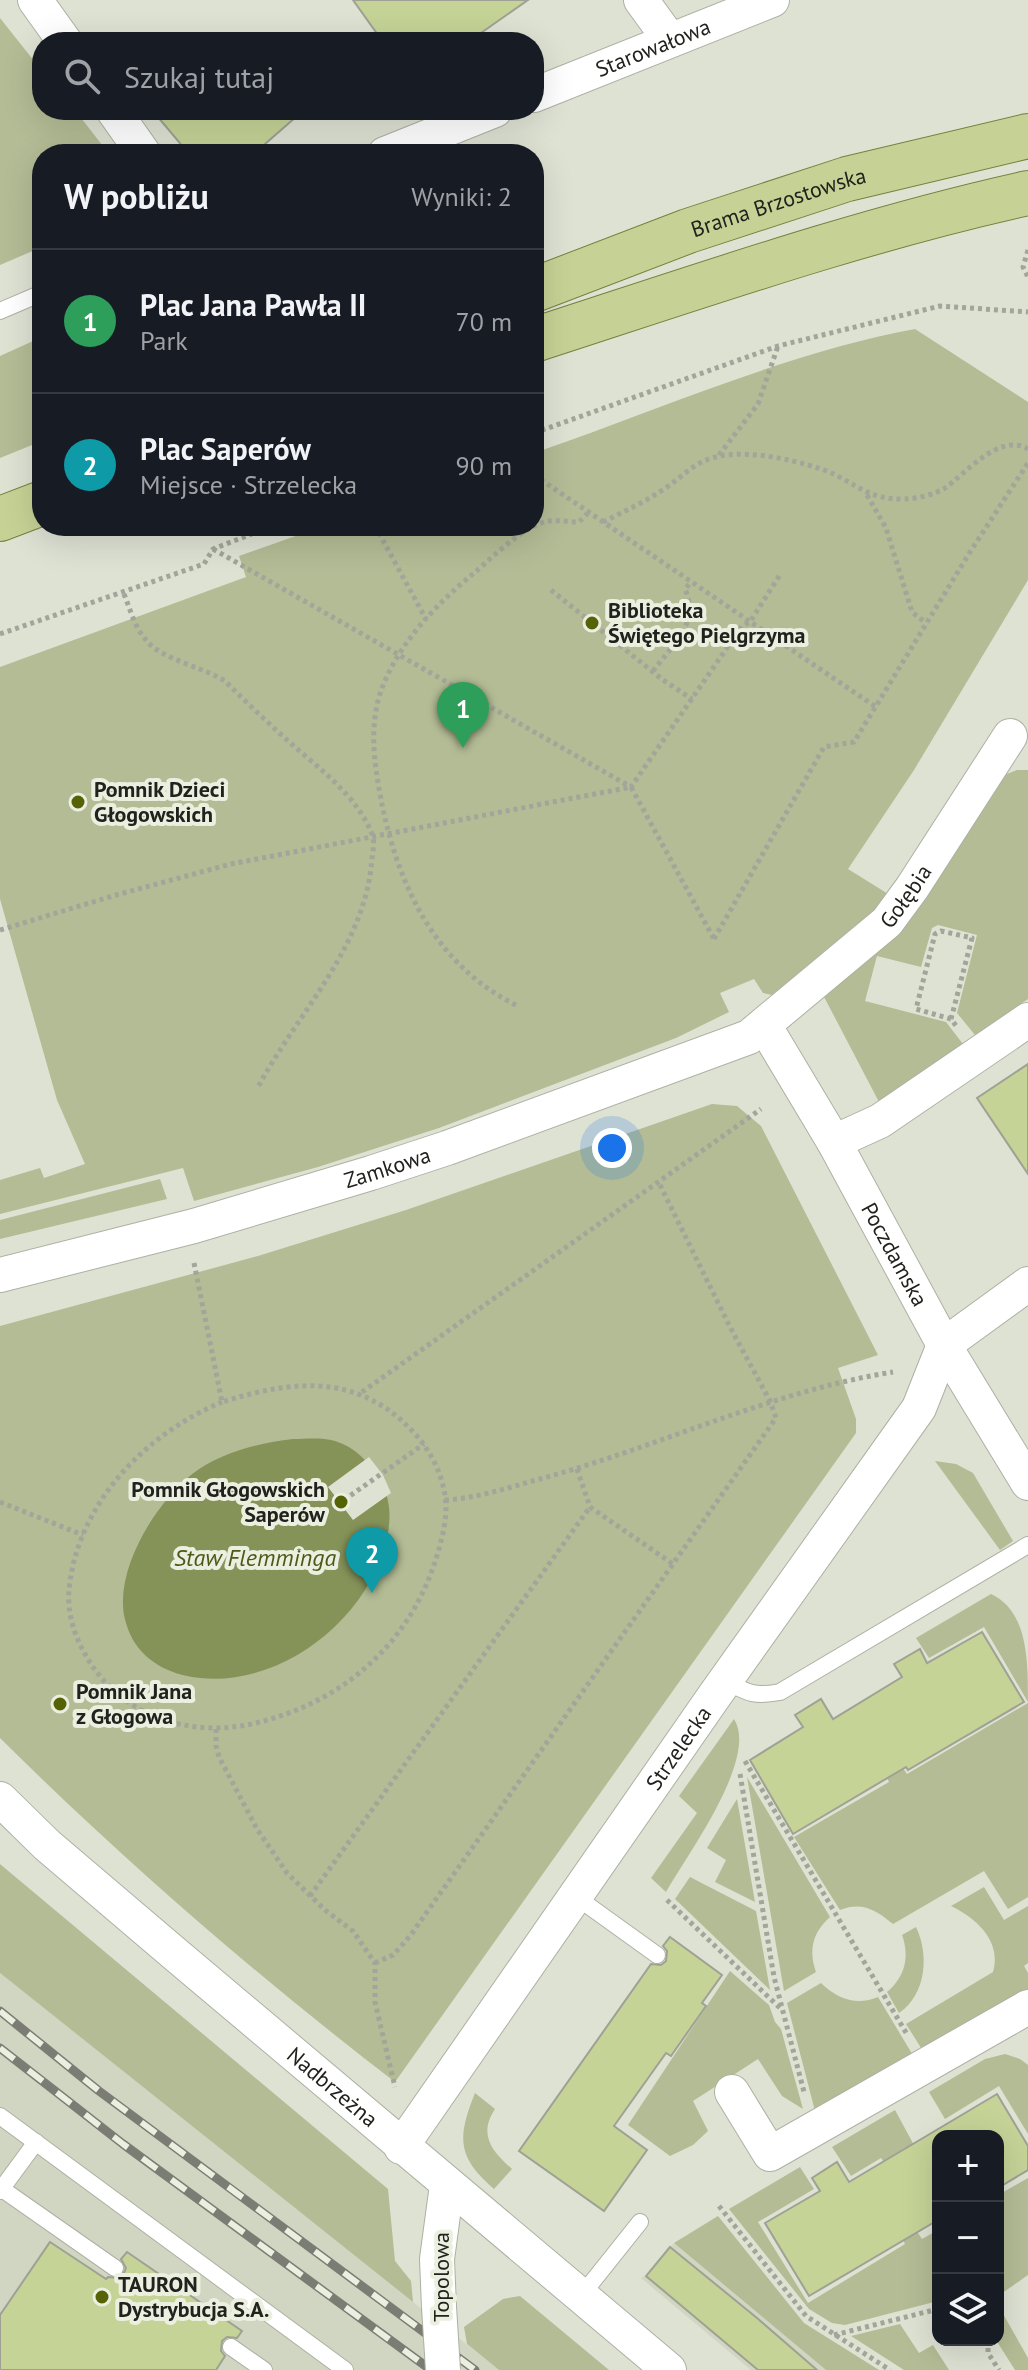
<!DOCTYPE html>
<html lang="pl">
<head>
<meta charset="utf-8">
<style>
  :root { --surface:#171b24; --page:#242831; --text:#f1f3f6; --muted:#9ea1a6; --line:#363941; --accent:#abb28a }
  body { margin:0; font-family:"PT Sans",sans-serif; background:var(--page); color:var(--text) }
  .controls { position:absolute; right:24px; bottom:24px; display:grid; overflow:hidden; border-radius:16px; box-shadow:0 8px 32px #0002 }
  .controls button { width:72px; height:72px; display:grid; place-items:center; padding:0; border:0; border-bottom:2px solid var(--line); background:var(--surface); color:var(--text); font:40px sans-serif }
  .you { position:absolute; left:612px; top:1148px; width:28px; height:28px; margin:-20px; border:6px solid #fff; border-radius:50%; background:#1a73e8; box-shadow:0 0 0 12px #1a73e833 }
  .badge { display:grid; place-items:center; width:52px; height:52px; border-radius:50%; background:var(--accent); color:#fff; font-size:26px; font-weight:700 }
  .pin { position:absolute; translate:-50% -66px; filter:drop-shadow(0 2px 4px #0008) }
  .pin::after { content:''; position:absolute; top:42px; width:28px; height:24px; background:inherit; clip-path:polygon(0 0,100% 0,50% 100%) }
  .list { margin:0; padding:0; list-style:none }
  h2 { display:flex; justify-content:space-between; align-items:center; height:104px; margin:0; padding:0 32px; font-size:34px }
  h2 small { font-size:26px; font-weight:400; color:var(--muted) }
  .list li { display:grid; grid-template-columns:52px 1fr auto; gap:24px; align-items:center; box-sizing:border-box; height:144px; padding:0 32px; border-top:2px solid var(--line) }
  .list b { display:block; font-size:30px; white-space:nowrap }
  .list p { margin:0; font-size:26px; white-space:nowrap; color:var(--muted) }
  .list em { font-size:26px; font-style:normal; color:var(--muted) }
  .icon { flex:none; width:44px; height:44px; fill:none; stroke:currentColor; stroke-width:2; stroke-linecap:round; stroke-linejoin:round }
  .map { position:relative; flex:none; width:1028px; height:2370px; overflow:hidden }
  .search { position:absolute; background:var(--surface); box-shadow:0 8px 32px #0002; left:32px; top:32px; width:512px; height:88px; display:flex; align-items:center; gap:20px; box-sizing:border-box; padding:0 28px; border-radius:32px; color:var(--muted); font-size:30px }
  .panel { position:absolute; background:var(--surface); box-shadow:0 8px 32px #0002; left:32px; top:144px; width:512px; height:392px; border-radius:32px }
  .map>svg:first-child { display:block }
  .built { fill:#d0d6c1 }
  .green { fill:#b3bc95 }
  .water { fill:#859258 }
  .pier { fill:#dee2d3 }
  .building { fill:#c5d397; stroke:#9ea194; stroke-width:2 }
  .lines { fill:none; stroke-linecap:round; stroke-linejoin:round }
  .lane-casing { stroke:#adb1a3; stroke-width:18 }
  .street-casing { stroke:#adb1a3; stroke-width:36 }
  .primary-casing { stroke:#74813e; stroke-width:46 }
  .path { stroke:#a2a599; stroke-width:5; stroke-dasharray:4 4; stroke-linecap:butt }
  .lane { stroke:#fff; stroke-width:16 }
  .street { stroke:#fff; stroke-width:34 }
  .primary { stroke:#c6d295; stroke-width:44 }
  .rail-casing { stroke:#7b7d74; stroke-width:9 }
  .rail { stroke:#ebefe0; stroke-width:6; stroke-dasharray:18; stroke-linecap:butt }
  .street-bridge-casing { stroke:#adb1a3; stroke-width:36; stroke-linecap:butt }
  .street-bridge { stroke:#fff; stroke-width:34 }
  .poi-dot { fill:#556306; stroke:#ebefe0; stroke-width:3 }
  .labels { text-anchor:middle; stroke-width:8; stroke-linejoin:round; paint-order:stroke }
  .street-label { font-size:22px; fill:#21221d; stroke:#ebefe0 }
  .poi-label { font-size:22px; font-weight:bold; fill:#21221d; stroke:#ebefe0; text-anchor:start }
  .water-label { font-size:24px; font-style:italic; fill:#4d5918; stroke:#ebefe0 }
</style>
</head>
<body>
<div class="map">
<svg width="1028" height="2370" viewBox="0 0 1028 2370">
  <rect width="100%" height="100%" fill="#dee2d3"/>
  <!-- built -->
  <g class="built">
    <polygon points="0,1973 413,2302 499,2370 0,2370"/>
    <polygon points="674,2243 826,2370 751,2370 641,2278 646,2276"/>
  </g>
  <!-- green -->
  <g class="green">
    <polygon points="0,18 42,71 42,110 75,110 109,154 42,154 42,247 0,265"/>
    <path d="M915 329 1028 402V580L914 770 848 869 885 892 889 897 884 912 772 995 763 993 754 979 720 993 729 1012 676 1038 439 1128 318 1167 194 1201 183 1168 0 1214V1180L40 1168 44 1178 85 1164 57 1100 0 899V667L246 577 239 556 324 526H534V453C659 410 786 353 915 329Z"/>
    <polygon points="42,337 42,441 0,458 0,356"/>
    <polygon points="1017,770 1028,770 1028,999 975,1035 957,1013 977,935 938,925 932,928 921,967 877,956 865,1001 946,1022 963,1044 879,1102 821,991 1002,776"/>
    <path d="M712 1104 737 1106 761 1126 878 1355 838 1368 856 1419V1433L395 2082C257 1976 124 1861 0 1738V1326L258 1256 406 1210Z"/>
    <polygon points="160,1179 167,1199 0,1239 0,1220"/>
    <polygon points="935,1461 956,1464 973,1473 1013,1541 1000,1550"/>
    <path d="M991 1594C1028 1611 1028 1661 1028 1702L984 1627 929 1658 916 1638Z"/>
    <path d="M1028 1703V1897L1008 1909 984 1871 893 1924C876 1910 862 1901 840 1910L794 1837 889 1782 885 1774 901 1765 907 1774Z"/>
    <path d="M734 1719C759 1758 687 1855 666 1892L651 1878 697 1813 679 1796Z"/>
    <path d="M747 1777 830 1917C813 1932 808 1950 816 1972L784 1991Z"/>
    <polygon points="737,1799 755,1902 715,1882 726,1860 707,1848"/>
    <polygon points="0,1864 388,2189 395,2261 411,2281 413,2302 0,1973"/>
    <polygon points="690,1877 756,1911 770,1990 675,1899"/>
    <path d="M984 1887 1004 1920 1028 1906V1963L1024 1966 1028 1973V1989L923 2051 906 2024 993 1972C1002 1941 976 1918 951 1906Z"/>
    <path d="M916 1927C929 1954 927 1994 899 2013L887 1992C905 1977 910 1957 902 1935Z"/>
    <polygon points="730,1971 769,2005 775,2022 781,2029 803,2109 782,2096 758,2059 693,2101 708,2131 693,2145 670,2156 628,2125"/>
    <path d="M821 1983C837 1999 857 2006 878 1997L914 2057 815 2111 787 2003Z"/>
    <polygon points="1005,2054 1020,2059 1028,2065 1028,2134 999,2086 945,2119 929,2092 985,2059"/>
    <path d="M475 2093 495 2109C478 2135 492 2151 512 2169L494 2189C457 2157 457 2138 475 2093Z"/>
    <polygon points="895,2110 915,2147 885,2164 881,2158 851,2176 832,2147"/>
    <polygon points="800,2167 814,2189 758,2222 808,2303 905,2244 902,2238 916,2230 922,2239 938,2230 938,2301 845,2325 832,2323 809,2309 729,2209"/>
    <polygon points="1028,2178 1028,2275 998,2296 998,2195"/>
    <polygon points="718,2216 804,2323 879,2370 826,2370 674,2243"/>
    <polygon points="520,2296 609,2370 499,2370 467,2344 464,2327 503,2299"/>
    <polygon points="998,2305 1028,2358 1028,2370 1015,2370 996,2340 998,2340"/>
    <polygon points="900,2324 919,2353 933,2345 949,2370 904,2370 851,2336"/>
  </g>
  <!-- water -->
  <path class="water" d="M293 1439C306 1439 321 1437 335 1441 355 1447 369 1462 380 1480 393 1503 391 1525 384 1549 360 1628 270 1693 187 1676 158 1670 134 1652 126 1623 111 1575 154 1505 191 1475 219 1453 258 1443 293 1439Z"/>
  <!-- pier -->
  <polygon class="pier" points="369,1457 383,1475 391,1493 353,1520 328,1487"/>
  <!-- building -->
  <g class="building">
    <polygon points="353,0 528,0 468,42 383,42"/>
    <polygon points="152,110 304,110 258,150 242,154 189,154"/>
    <polygon points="1028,1064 1028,1174 977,1098"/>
    <polygon points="982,1632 1024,1702 908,1770 906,1767 793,1834 750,1760 803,1727 795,1715 821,1699 833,1719 902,1677 894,1664 920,1649 927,1663"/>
    <polygon points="670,1937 722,1975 702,2003 706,2006 671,2056 666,2053 614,2126 647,2150 604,2211 519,2151 651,1964 661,1965 666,1961 667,1951 663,1946"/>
    <polygon points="997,2094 1028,2146 1028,2170 998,2188 998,2136 938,2136 938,2220 809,2296 765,2223 820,2191 812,2178 837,2162 849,2182"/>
    <polygon points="50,2242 106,2279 108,2277 119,2278 123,2275 126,2268 121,2259 127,2252 242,2331 237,2338 227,2337 222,2341 221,2351 225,2356 216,2370 0,2370 0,2315"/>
    <polygon points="670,2247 757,2318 817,2370 758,2370 646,2276"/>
  </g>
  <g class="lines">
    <defs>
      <g id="lane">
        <polyline points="0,311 42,293"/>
        <path d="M725 1681C748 1693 754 1697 780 1692L1028 1545"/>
        <polyline points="575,1896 657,1955"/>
        <polyline points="0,2116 345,2370"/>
        <polyline points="2,2189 115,2268"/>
        <polyline points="0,2191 36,2142"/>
        <polyline points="581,2296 640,2222"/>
        <polyline points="231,2347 264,2370"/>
      </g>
      <g id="street">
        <polyline points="35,0 65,42"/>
        <polyline points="641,0 670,40"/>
        <path id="s1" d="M534 95 772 0"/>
        <polyline points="113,110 144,154"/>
        <polyline points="385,154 495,110"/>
        <path id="s2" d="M764 1025 834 1142 944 1345 1028 1483"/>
        <polyline points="834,1142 880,1121 1028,1020"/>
        <path id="s3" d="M0 1275 194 1226 371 1173 447 1148 749 1037 887 922 912 888 1010 736"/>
        <polyline points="944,1345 1028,1284"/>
        <path id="s4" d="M0 1799 47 1845 175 1954 669 2370"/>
        <polyline points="732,2092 770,2154 1028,2007"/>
        <path id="s5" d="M401 2147 715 1695 919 1408 944 1345"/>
        <polyline points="439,2307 437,2259 447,2185"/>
      </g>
      <g id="primary">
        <path id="s6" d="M534 290 688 231 847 179 1028 136"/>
        <path d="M534 340C698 287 860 230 1028 193"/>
        <polyline points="0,519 42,503"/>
      </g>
    </defs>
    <!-- lane casing -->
    <use href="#lane" class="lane-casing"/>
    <!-- street casing -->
    <use href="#street" class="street-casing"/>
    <!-- primary casing -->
    <use href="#primary" class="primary-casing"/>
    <!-- path -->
    <g class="path">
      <polyline points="1028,250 1023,267 1028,277"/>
      <polyline points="534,433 778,346 940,306 1028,312"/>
      <polyline points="719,455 758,404 778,346"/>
      <polyline points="534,475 876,707"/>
      <polyline points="867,495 886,528 912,612 926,623"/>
      <path d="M603 522C625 511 647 501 667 487 679 479 689 468 702 462 734 446 788 458 821 469 854 480 864 500 905 499 916 499 936 494 945 488 966 473 1000 432 1028 449"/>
      <polyline points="375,526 426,619"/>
      <polyline points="213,549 631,787 742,626 750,622 781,573"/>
      <polyline points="551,590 663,680 692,699"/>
      <path d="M124 594C130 609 135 628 146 640 160 659 203 667 225 681 245 701 266 721 287 740 317 767 356 794 372 834 375 841 373 850 372 858 366 947 297 1013 257 1089"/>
      <polyline points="0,634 204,564 213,549 272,526"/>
      <path d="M653 671C673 644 700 624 685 589L691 582"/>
      <polyline points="0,930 116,895 231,864 631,787 714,939"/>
      <polyline points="714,939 824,747 854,742 970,552 1028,463"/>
      <path d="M516 1005C433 964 396 881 380 794 374 761 370 730 379 697 394 648 435 605 474 573 493 557 524 525 549 521 559 520 569 522 579 522L589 512"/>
      <polyline points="951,1019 972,938 941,931 935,934 916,1009 951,1019 957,1027"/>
      <path d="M194 1263 222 1402C295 1379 361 1373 416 1435 433 1454 445 1480 446 1506 446 1526 440 1547 434 1565 406 1647 340 1703 256 1723 189 1739 119 1716 85 1654 74 1635 67 1612 69 1590 77 1504 145 1434 222 1402"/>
      <polyline points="362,1392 761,1109"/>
      <polyline points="577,1469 590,1507 673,1564"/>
      <polyline points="344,1500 424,1444"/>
      <path d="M445 1500C480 1498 513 1486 547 1477 663 1445 773 1391 893 1372"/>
      <polyline points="0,1502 83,1535"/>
      <polyline points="216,1729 216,1746 219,1757 257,1829 287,1873 325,1910 353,1931 375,1963 375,2002 395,2087"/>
      <polyline points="745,1761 908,2036"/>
      <polyline points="740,1774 774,1977 804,2092"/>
      <polyline points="310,1896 590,1507"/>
      <polyline points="667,1900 781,2009"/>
      <polyline points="375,1963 393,1955 410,1936 776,1418 770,1401 730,1327 659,1183"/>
      <polyline points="719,2206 806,2316 890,2370"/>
      <polyline points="834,2335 938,2309"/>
      <polyline points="988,2340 988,2353 999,2370"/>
    </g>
    <!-- lane -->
    <use href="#lane" class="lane"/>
    <!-- street -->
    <use href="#street" class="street"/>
    <!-- primary -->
    <use href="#primary" class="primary"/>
    <defs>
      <g id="rail">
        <polyline points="0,2011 99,2091 475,2370"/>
        <polyline points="0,2048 123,2144 431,2370"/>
      </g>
    </defs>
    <!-- rail casing -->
    <use href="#rail" class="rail-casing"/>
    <!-- rail -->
    <use href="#rail" class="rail"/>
    <defs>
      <polyline id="street-bridge" points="439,2307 443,2370"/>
    </defs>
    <!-- street-bridge casing -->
    <use href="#street-bridge" class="street-bridge-casing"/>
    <!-- street-bridge -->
    <use href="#street-bridge" class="street-bridge"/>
  </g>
  <!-- markers -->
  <g class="poi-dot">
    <circle cx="592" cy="623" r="8"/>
    <circle cx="78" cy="802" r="8"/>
    <circle cx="341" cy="1502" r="8"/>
    <circle cx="60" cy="1704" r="8"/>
    <circle cx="102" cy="2297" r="8"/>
  </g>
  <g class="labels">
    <!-- street labels -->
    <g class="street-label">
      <text dy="8" stroke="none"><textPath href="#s1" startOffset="128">Starowałowa</textPath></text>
      <text dy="8" stroke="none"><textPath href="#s6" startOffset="260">Brama Brzostowska</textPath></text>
      <text dy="8" stroke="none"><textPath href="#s3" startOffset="998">Gołębia</textPath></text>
      <text dy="8" stroke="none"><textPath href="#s3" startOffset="402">Zamkowa</textPath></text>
      <text dy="8" stroke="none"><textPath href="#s2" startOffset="264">Poczdamska</textPath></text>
      <text dy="8" stroke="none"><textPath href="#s5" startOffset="486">Strzelecka</textPath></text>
      <text dy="8" stroke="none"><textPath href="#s4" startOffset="440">Nadbrzeżna</textPath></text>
      <text transform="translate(441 2277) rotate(-90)" y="8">Topolowa</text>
    </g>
    <!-- poi labels -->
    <g class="poi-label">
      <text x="608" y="618">Biblioteka<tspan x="608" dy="25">Świętego Pielgrzyma</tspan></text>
      <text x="94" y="797">Pomnik Dzieci<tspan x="94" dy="25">Głogowskich</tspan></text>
      <text x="325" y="1497" text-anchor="end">Pomnik Głogowskich<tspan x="325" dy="25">Saperów</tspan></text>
      <text x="76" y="1699">Pomnik Jana<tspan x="76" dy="25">z Głogowa</tspan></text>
      <text x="118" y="2292">TAURON<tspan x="118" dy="25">Dystrybucja S.A.</tspan></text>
    </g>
    <!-- water labels -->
    <g class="water-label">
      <text x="255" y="1566">Staw Flemminga</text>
    </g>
  </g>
</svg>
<div class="controls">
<button>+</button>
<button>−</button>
<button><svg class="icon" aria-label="layers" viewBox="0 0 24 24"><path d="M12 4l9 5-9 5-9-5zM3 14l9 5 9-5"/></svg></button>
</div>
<div class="you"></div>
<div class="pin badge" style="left:463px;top:748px;background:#2e9e5b">1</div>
<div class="pin badge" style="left:372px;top:1593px;background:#0f9aa8">2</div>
<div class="search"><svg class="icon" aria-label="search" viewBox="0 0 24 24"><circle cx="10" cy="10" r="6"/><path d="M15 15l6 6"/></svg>Szukaj tutaj</div>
<section class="panel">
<h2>W pobliżu<small>Wyniki: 2</small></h2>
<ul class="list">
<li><span class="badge" style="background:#2e9e5b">1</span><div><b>Plac Jana Pawła II</b><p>Park</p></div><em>70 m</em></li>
<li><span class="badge" style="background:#0f9aa8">2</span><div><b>Plac Saperów</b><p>Miejsce · Strzelecka</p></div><em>90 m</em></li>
</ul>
</section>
</div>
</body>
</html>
